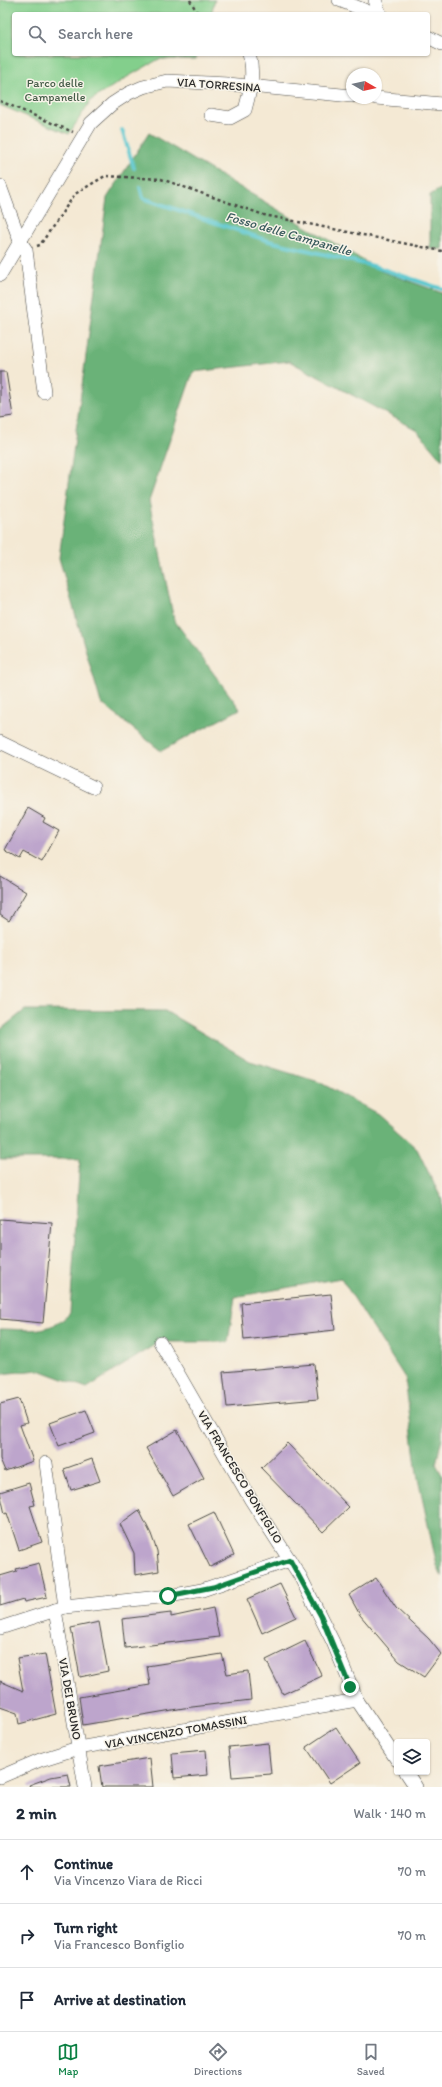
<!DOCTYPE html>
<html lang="en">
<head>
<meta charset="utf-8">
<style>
  :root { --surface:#fff; --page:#f6f6f7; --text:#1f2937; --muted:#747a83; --line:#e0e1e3; --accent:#0b8043 }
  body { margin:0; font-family:Itim,sans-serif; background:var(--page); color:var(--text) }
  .controls { position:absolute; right:12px; bottom:12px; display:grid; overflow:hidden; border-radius:4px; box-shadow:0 1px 3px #0004 }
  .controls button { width:36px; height:36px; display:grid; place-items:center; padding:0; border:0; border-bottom:1px solid var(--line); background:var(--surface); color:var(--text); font:20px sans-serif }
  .compass { position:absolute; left:346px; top:68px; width:36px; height:36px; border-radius:50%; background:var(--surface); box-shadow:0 1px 3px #0004; rotate:99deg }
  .stop { position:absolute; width:12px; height:12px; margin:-9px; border:3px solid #0b8043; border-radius:50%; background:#fff }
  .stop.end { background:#0b8043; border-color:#fff; box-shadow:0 1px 4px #0008 }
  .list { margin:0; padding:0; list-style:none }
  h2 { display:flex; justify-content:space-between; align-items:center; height:52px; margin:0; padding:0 16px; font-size:17px }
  h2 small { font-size:13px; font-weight:400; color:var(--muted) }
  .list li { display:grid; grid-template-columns:26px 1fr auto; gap:12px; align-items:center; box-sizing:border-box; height:64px; padding:0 16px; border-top:1px solid var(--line) }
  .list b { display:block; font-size:15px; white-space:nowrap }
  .list p { margin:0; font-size:13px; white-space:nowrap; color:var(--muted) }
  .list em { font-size:13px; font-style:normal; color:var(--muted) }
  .icon { flex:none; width:22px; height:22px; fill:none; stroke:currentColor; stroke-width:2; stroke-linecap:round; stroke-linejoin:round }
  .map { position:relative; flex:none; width:442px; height:1787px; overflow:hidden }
  .search { position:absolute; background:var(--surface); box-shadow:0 1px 3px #0004; left:12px; right:12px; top:12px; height:44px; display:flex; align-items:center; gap:10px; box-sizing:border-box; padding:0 14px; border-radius:4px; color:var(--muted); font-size:15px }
  .sheet { height:244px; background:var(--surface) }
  nav { display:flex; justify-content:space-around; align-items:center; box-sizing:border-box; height:56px; border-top:1px solid var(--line); background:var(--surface); font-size:11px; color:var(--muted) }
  nav a { display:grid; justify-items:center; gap:2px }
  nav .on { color:var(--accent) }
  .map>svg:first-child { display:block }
  .green { fill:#83cf8c; stroke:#577d5c }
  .forest { fill:#6ab278; stroke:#4a6e52 }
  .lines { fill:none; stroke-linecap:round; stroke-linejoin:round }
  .stream { stroke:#5bc8d0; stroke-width:4 }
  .building { fill:#bda5cc }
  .minor-casing { stroke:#494844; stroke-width:14 }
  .path { stroke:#494844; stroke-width:2.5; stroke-dasharray:3 3; stroke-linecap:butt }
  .minor { stroke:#fff; stroke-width:13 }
  .route { stroke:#0b8043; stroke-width:5 }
  .labels { text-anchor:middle; stroke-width:3; stroke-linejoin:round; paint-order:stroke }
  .park-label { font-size:12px; fill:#455c48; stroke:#f7f3e8 }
  .street-label { font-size:12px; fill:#2b2b2b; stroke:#f7f3e8 }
  .water-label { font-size:13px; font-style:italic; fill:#395a5d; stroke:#f7f3e8 }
</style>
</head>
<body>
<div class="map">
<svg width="442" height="1787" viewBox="0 0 442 1787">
  <rect width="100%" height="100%" fill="#f7f3e8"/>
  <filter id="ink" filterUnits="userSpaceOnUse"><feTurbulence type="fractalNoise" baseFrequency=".025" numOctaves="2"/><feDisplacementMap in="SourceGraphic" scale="8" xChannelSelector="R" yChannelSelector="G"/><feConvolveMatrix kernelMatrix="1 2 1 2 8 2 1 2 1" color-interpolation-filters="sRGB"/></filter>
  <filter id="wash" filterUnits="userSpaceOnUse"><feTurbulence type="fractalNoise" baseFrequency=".012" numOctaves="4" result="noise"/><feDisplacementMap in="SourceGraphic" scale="16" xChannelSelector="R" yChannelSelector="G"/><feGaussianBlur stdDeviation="0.9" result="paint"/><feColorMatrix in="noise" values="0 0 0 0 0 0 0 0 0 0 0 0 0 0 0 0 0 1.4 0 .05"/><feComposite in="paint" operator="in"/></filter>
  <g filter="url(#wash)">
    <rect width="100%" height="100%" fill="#f4e9d4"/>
    <!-- green -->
    <polygon class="green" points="0,0 215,0 211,14 14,14 14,54 197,54 196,59 159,59 129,76 91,100 69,134 0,105"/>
    <!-- forest -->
    <g class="forest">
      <polygon points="149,133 381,271 442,293 442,460 417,430 289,361 193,372 149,501 174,620 240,709 161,751 101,703 59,558 107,198"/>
      <polygon points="442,188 442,249 430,249 430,195"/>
      <path d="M25 1010 165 1011 250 1061 319 1082 378 1114 417 1149 442 1200V1437L436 1464 442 1475V1577L437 1566 417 1474 405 1378 341 1278 235 1297 228 1342H160L87 1388 39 1370 0 1374V1329C27 1329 50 1335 70 1313L80 1159H0V1030Z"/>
    </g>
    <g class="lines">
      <!-- stream -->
      <g class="stream">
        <polyline points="122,130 134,168"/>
        <polyline points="140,187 143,198 269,241 373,266 442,289"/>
      </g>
    </g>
    <g id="blocks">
      <!-- building -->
      <g class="building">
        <polygon points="0,372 6,372 13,416 0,418"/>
        <polygon points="28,808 45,818 43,822 59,831 42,862 24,852 20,859 5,850"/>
        <polygon points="0,876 26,892 9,921 0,915"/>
        <polygon points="0,1219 52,1223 43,1323 0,1319"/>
        <polygon points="331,1294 335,1330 244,1340 241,1303"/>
        <polygon points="314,1364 318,1399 227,1407 223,1372"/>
        <polygon points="19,1399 27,1423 20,1425 33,1461 5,1471 0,1459 0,1404"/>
        <polygon points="86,1410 95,1433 59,1446 50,1423"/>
        <polygon points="177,1430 204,1478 173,1496 146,1448"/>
        <polygon points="287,1443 349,1507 323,1532 261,1468"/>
        <polygon points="92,1459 100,1481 71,1490 64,1469"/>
        <polygon points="29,1483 35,1505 30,1506 42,1542 19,1550 7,1513 5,1514 0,1492"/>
        <polygon points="139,1510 151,1534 157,1551 159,1571 135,1575 134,1553 120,1524"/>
        <polygon points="214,1512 234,1555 210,1567 189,1524"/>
        <polygon points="39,1563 47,1597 24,1602 23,1599 0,1606 0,1576 17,1571 16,1569"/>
        <polygon points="376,1578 396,1608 429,1639 441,1654 424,1677 399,1661 360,1615 349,1595"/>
        <polygon points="280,1584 296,1617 262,1633 247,1599"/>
        <polygon points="213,1608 219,1637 125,1648 122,1619 171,1613 171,1617"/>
        <polygon points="99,1622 108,1671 80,1677 71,1628"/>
        <polygon points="305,1641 322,1676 283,1694 266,1660"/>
        <polygon points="45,1654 56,1714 19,1724 17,1713 0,1707 0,1681 23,1691 17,1658"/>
        <polygon points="222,1654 227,1674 248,1671 251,1700 184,1708 83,1725 79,1697 150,1685 147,1666"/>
        <polygon points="336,1727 360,1763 330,1783 306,1747"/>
        <polygon points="268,1743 271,1774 232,1777 229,1747"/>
        <polygon points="206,1750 208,1775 174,1778 172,1753"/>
        <polygon points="150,1758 153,1787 102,1787 99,1766"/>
        <polygon points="68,1774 71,1787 30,1787 29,1785 51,1777"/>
      </g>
    </g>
  </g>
  <g filter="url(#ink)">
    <use href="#blocks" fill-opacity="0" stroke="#494844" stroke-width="1"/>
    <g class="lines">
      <defs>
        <g id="minor">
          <polyline points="339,0 374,14"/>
          <polyline points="375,0 380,14"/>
          <polyline points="428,37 442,44"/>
          <polyline points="376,98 442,104"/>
          <path d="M211 115 230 118 245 110C250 91 255 74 249 54"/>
          <polyline points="0,186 20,241 26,250 44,392"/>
          <polyline points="0,275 91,123 112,104 129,93 143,87 167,81 228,84 352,96"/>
          <polyline points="0,742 93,787"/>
          <polyline points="160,1342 251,1500 300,1576 333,1642 357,1700 397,1760"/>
          <polyline points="46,1463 65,1607"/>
          <polyline points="55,1610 85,1787"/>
          <polyline points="0,1628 65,1607 169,1596 202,1590 290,1560"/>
          <polyline points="406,1772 416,1787"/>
          <polyline points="0,1777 40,1760 78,1748 357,1700"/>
        </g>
      </defs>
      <!-- minor casing -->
      <use href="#minor" class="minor-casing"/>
      <!-- path -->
      <g class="path">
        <polyline points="190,0 198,14"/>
        <polyline points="0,101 73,132"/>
        <polyline points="37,246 40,245 75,194 105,176 161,179 264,215 442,251"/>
      </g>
      <!-- minor -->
      <use href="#minor" class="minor"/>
    </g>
  </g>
  <g class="lines" filter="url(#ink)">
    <!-- route -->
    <polyline class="route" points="168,1596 213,1587 290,1560 321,1616 350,1687"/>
  </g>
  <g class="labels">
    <!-- park labels -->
    <g class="park-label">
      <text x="55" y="87">Parco delle<tspan x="55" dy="14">Campanelle</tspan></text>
    </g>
    <!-- street labels -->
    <g class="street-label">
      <text transform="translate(219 85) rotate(4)" y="4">VIA TORRESINA</text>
      <text transform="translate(240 1477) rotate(59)" y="4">VIA FRANCESCO BONFIGLIO</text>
      <text transform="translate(70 1699) rotate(80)" y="4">VIA DEI BRUNO</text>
      <text transform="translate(176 1732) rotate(-10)" y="4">VIA VINCENZO TOMASSINI</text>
    </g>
    <!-- water labels -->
    <g class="water-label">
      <text transform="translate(289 233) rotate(16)" y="5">Fosso delle Campanelle</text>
    </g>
  </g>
</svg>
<div class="controls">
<button><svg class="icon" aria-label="layers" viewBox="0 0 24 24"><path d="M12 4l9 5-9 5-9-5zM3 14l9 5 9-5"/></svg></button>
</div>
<svg class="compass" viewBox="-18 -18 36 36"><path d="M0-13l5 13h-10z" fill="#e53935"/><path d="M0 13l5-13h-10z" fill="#747a83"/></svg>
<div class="stop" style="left:168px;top:1596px"></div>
<div class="stop end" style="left:350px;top:1687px"></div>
<div class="search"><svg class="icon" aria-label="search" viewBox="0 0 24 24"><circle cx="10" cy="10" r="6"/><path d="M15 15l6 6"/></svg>Search here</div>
</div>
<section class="sheet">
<h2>2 min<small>Walk · 140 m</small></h2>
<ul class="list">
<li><svg class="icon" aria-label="ahead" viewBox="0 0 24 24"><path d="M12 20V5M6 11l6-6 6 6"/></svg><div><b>Continue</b><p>Via Vincenzo Viara de Ricci</p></div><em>70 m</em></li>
<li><svg class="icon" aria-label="right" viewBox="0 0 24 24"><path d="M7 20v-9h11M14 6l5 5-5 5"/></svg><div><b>Turn right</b><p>Via Francesco Bonfiglio</p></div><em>70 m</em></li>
<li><svg class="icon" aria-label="arrive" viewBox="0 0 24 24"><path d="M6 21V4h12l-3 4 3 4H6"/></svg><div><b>Arrive at destination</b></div></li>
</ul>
</section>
<nav>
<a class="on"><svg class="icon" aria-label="map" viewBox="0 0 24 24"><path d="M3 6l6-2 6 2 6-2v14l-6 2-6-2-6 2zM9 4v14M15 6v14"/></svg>Map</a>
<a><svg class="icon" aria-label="directions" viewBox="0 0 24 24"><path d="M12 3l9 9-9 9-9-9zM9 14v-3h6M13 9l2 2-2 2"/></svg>Directions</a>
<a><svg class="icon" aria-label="saved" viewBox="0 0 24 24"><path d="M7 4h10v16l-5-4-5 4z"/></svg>Saved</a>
</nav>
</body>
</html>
